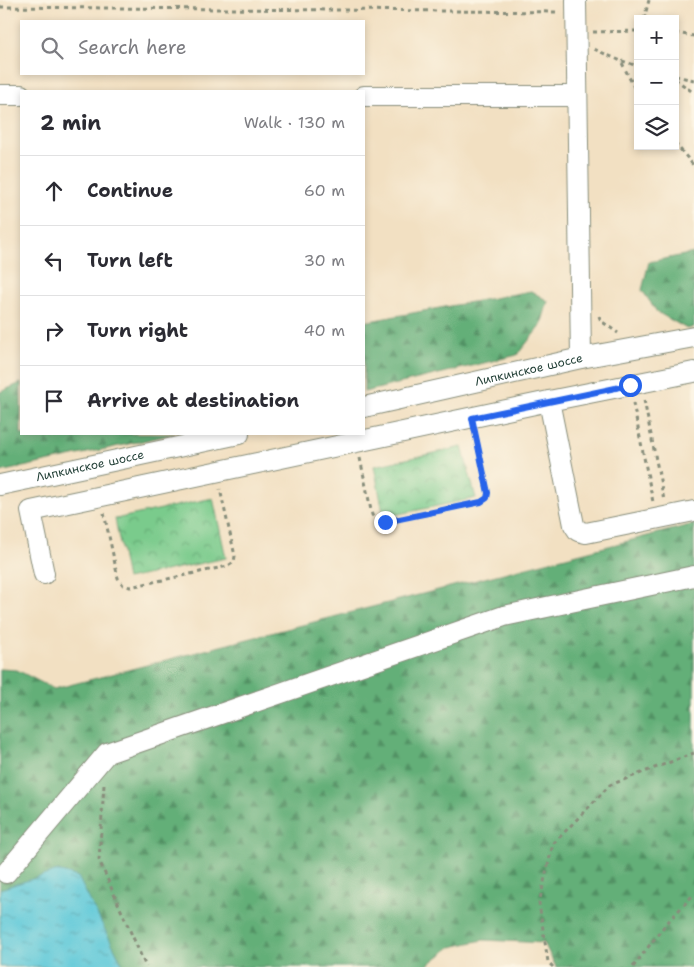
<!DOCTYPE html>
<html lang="en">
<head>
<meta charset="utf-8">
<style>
  :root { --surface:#fff; --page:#f2f2f3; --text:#2b2b33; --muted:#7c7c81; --line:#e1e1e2 }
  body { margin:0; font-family:"Shantell Sans",sans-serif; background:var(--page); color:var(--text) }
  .controls { position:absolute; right:15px; top:15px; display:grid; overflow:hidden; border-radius:0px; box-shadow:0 2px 8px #0003 }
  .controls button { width:45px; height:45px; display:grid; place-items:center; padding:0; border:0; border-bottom:1px solid var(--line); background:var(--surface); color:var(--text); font:25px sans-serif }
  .stop { position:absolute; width:15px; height:15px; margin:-11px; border:4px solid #2563eb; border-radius:50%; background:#fff }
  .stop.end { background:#2563eb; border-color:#fff; box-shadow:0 1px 5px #0008 }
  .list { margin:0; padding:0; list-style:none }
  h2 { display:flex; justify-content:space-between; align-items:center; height:65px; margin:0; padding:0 20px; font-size:21px }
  h2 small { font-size:16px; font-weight:400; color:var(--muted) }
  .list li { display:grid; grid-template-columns:32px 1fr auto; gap:15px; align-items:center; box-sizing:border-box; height:70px; padding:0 20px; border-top:1px solid var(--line) }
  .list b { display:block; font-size:19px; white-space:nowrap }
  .list em { font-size:16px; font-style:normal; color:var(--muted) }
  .icon { flex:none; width:28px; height:28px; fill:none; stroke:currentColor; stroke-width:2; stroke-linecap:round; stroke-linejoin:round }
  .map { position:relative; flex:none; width:694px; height:967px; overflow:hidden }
  .search { position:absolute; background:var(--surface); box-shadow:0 2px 8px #0003; left:20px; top:20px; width:345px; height:55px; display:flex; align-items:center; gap:12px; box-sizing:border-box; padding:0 18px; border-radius:0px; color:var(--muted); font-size:19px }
  .panel { position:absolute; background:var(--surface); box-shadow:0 2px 8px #0003; left:20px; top:90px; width:345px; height:345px; border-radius:0px }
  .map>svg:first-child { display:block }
  .forest { fill:url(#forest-firs); stroke:#417656 }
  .park { fill:url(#park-crowns); stroke:#4c8460 }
  .water { fill:url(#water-ripples); stroke:#3f8386 }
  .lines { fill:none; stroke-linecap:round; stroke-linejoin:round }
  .minor-casing { stroke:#888e7b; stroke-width:22 }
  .path { stroke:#888e7b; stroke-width:3; stroke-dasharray:4 4; stroke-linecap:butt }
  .minor { stroke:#fff; stroke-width:20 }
  .route { stroke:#2563eb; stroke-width:6 }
  .labels { text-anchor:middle; stroke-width:4; stroke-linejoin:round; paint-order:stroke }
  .street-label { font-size:12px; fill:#1f3d34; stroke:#fcf5e5 }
</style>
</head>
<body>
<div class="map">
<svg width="694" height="967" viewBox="0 0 694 967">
  <defs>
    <pattern id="forest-firs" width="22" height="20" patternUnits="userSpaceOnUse" patternTransform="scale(1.25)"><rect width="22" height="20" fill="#63af78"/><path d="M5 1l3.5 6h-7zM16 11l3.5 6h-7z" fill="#519063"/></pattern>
    <pattern id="park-crowns" width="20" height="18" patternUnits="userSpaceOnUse" patternTransform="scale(1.25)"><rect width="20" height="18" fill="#7acb8c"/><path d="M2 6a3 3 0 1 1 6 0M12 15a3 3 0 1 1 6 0" fill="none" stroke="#63a673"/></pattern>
    <pattern id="water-ripples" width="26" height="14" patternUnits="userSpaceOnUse" patternTransform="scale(1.25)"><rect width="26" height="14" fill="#5fc9d9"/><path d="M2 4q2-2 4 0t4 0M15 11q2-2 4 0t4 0" fill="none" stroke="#4ea4b1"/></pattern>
  </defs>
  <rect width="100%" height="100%" fill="#fcf5e5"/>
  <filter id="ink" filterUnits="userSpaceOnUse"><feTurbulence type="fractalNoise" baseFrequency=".02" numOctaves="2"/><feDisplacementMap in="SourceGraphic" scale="10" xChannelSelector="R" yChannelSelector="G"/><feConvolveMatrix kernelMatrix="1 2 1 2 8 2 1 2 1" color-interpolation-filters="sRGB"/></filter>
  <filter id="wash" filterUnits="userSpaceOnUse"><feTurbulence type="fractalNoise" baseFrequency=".0096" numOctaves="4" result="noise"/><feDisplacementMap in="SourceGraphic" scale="20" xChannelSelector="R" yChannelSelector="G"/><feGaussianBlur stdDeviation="1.12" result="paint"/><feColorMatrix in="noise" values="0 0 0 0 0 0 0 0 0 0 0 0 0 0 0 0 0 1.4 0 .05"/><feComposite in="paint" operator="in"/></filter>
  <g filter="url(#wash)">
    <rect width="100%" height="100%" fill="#f2e0c2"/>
    <!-- forest -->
    <g class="forest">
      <polygon points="694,253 694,327 687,329 657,312 642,290 649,262"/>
      <polygon points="531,291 548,301 541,325 517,355 364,392 364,322"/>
      <polygon points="21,383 21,434 174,434 0,472 0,392"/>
      <polygon points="694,524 694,967 556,967 544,943 483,940 451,947 425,967 115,967 0,901 0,669 17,670 54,689"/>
    </g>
    <!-- park -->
    <g class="park">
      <polygon points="462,447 476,498 384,517 374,466"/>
      <polygon points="213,498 226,558 127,579 115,519"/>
    </g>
    <!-- water -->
    <polygon class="water" points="58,871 78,877 124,967 0,967 0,889"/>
  </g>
  <g filter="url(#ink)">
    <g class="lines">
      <defs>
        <g id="minor">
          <polyline points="576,0 581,358"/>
          <polyline points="0,95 21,95"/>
          <polyline points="364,96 576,96"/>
          <polyline points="694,372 549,401 574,525 578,531 586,533 694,511"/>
          <path id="s1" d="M364 407 581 358 694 337"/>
          <path id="s2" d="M0 485 239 434"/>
          <polyline points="44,574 31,511 549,401"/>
          <polyline points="6,873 107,753 504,616 694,576"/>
        </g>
      </defs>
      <!-- minor casing -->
      <use href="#minor" class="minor-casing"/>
      <!-- path -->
      <g class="path">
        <polyline points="0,7 559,12"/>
        <polyline points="644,19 649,0"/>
        <polyline points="593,32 638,31"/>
        <polyline points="675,33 694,36"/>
        <polyline points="594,49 621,61 638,95"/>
        <polyline points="622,61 638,66"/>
        <polyline points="675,76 694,80"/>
        <polyline points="675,79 694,93"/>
        <polyline points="675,143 694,166"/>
        <polyline points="599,316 601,321 618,333"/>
        <polyline points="644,400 664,500"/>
        <polyline points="633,403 653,502"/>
        <polyline points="360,458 372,515 377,521 385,522 481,502 487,498 488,493 475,433"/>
        <polyline points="104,513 118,578 123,585 130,587 228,566 234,562 235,556 220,489"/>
        <polyline points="104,785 99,860 146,967"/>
        <polyline points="553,967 548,962 539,903 553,844 610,785 694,753"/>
        <polyline points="633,967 665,925 694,894"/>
      </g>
      <!-- minor -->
      <use href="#minor" class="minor"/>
    </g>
  </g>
  <g class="lines" filter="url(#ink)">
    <!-- route -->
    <polyline class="route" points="385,522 481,502 487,498 488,493 472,418 630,385"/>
  </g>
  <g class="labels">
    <!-- street labels -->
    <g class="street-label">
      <text dy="4" stroke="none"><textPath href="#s1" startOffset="169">Липкинское шоссе</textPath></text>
      <text dy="4" stroke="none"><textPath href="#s2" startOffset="92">Липкинское шоссе</textPath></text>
    </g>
  </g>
</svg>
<div class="controls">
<button>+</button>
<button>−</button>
<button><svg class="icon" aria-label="layers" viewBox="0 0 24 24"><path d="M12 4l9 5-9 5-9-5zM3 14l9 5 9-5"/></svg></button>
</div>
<div class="stop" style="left:630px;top:385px"></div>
<div class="stop end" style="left:385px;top:522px"></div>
<div class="search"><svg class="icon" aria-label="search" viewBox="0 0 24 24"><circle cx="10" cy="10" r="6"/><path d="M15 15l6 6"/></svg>Search here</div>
<section class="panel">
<h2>2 min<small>Walk · 130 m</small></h2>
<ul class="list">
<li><svg class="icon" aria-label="ahead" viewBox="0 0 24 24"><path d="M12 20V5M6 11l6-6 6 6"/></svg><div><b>Continue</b></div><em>60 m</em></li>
<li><svg class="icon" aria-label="left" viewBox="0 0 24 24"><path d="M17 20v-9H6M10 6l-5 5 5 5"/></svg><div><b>Turn left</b></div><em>30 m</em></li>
<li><svg class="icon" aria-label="right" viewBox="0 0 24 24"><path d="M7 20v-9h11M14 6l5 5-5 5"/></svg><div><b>Turn right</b></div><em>40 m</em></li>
<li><svg class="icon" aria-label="arrive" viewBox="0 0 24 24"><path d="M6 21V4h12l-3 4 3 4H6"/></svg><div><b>Arrive at destination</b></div></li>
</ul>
</section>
</div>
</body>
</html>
